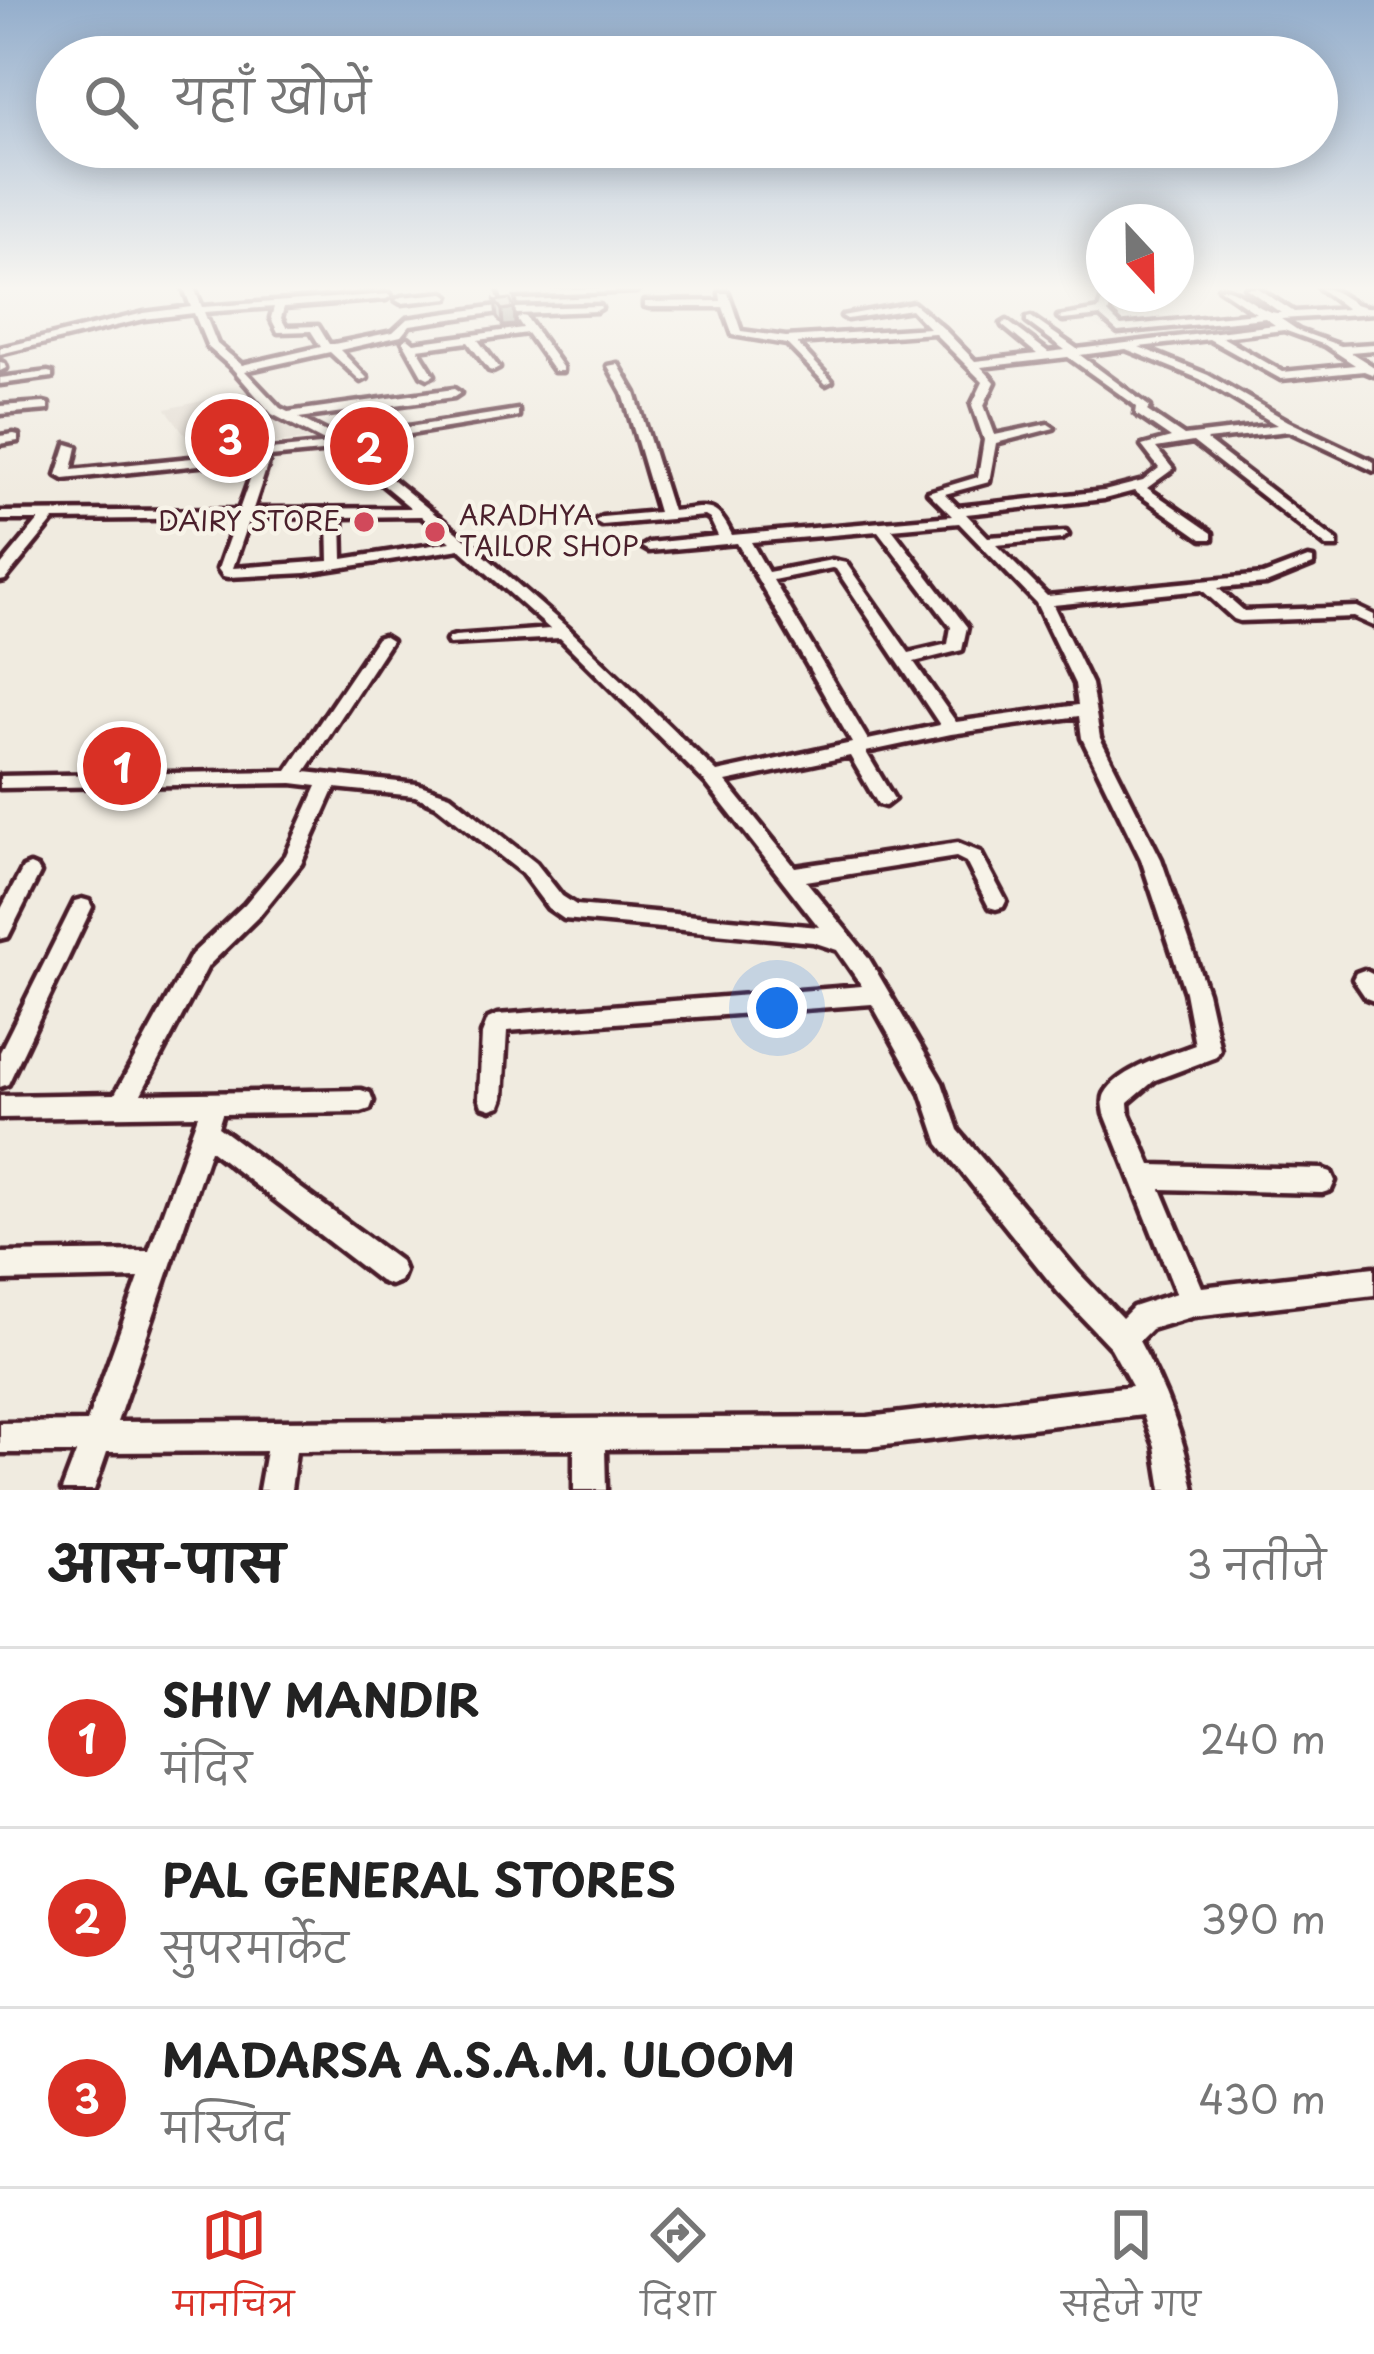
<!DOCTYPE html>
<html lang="hi">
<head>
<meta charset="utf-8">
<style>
  :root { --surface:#fff; --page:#f2f2f2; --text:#222; --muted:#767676; --line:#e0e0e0; --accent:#d93025 }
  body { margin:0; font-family:"Playpen Sans","Playpen Sans Deva",sans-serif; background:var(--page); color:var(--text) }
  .compass { position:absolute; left:1086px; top:204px; width:108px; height:108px; border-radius:50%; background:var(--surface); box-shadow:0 6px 30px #0003; rotate:158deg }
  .you { position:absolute; left:777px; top:1008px; width:42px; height:42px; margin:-30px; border:9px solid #fff; border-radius:50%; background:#1a73e8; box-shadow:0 0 0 18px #1a73e833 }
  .badge { display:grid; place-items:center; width:78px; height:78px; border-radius:50%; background:var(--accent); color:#fff; font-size:39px; font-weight:700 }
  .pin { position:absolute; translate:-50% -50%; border:6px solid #fff; box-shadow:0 3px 12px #0006 }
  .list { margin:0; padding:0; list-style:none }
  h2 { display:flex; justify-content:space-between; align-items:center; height:156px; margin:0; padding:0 48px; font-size:51px }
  h2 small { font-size:39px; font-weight:400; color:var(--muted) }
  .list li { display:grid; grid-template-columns:78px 1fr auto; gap:36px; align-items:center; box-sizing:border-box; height:180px; padding:0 48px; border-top:3px solid var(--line) }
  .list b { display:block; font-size:45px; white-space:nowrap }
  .list p { margin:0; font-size:39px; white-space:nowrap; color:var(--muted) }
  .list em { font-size:39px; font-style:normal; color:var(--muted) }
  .icon { flex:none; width:66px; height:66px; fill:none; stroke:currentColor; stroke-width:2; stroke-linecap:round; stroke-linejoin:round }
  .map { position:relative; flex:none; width:1374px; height:1490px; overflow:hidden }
  .search { position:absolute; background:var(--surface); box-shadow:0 6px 30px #0003; left:36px; right:36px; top:36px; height:132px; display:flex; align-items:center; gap:30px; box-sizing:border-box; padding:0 42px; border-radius:66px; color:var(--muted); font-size:45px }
  .sheet { height:696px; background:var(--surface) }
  nav { display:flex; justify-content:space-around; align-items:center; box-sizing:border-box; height:168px; border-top:3px solid var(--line); background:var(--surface); font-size:33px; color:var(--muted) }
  nav a { display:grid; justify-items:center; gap:6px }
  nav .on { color:var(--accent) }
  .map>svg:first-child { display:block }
  .built { fill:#e3dcd2 }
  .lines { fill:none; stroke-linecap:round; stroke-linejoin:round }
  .minor-casing { stroke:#4a1f2b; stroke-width:9 }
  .minor { fill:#f7f3e8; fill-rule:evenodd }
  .wall { fill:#aa9e9a; stroke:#4a1f2b; stroke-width:3 }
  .shaded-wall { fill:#8b817d; stroke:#4a1f2b; stroke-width:3 }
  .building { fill:#c6b8b3; stroke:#4a1f2b; stroke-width:3 }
  .poi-dot { fill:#d1495b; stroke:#f7f3e8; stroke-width:4.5 }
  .labels { text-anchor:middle; stroke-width:9; stroke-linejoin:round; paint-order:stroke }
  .far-poi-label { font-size:27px; fill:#4a1f2b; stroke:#f7f3e8; text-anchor:start }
</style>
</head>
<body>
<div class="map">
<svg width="1374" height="1490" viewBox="0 0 1374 1490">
  <rect width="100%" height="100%" fill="#f0ebe0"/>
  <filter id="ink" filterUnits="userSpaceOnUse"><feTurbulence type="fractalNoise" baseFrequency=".00833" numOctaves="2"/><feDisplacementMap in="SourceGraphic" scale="24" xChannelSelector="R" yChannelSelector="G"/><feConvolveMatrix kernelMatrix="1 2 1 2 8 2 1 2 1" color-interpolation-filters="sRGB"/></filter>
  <g filter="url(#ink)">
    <!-- built -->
    <polygon class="built" points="246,391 286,422 314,439 198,452 166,409"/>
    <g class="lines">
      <defs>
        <g id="minor">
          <path d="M184 288H194L202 307 390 294 391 296 386 299 284 307 281 318 286 327 318 326 329 344H334L393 332 407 319 505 305 499 288 510 290 641 288 636 291 512 296 515 308 600 306 601 308 596 311 517 314 513 310 410 325 401 336 340 350 367 378 361 381 330 352 245 371 280 408 288 412 454 389 460 393 454 397 299 418 338 438 518 410V416L514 417 349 444 468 541 570 630 717 772 852 743 737 543 649 551 642 547 649 543 718 536 710 519 705 516 602 525 595 521 602 517 658 512 623 393 608 366 618 364 635 393 672 511C707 508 715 500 732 535L952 516 928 492 978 477 984 440 972 405 983 382 934 333 797 343 832 381 826 384 787 344 733 335 723 307H649L645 306V302L721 301 720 293H728L741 331 786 337 929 328 911 309 847 319 842 316 913 303 943 328 975 361 1037 354 1003 326 1002 324 1007 321 1048 352 1065 350 1027 322V318L1031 317 1077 349 1275 325 1265 318 1118 332 1100 316 1063 320 1058 317 1099 310 1102 300 1119 294H1133L1111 304 1108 313 1121 326 1256 313 1219 288C1243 288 1258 314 1281 313L1246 288H1257L1294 312 1347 309 1319 288C1342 288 1349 309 1374 307V313L1281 319 1299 331 1341 346 1374 344V350L1350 352 1374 367V375L1364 371 1281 379 1209 339 1139 347 1208 375 1288 421 1374 462V471L1289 431 1206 440 1337 541V547H1327L1193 442 1156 448 1173 469 1147 488 1212 533V539H1202L1134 491 1104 499 966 514 988 537 1066 532 1068 535 1061 539 996 545 1047 596 1263 575 1308 558 1313 559V565L1266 584 1218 588 1244 611 1357 607 1374 615V626L1354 617 1240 621 1234 619 1202 590 1053 605 1091 684 1100 738 1161 859 1207 992 1220 1050 1216 1057 1155 1080 1128 1103 1129 1114 1151 1165 1322 1169 1331 1172 1335 1181 1331 1190 1322 1193 1161 1189 1202 1287 1374 1267V1295L1194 1316 1151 1329 1139 1341C1165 1388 1184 1437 1194 1490H1162L1155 1446 1143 1415 868 1447 605 1449 606 1490H574V1449L296 1451 291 1490H259L266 1451 107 1452 94 1490H62L76 1453H0V1423L87 1422 139 1278 0 1281V1253L149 1251 198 1115 0 1118V1096L115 1094 192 954 245 904 286 855 317 786 292 783 0 788V776L287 771 377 638 383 636 391 641 305 772 417 784 450 795 536 863 562 896 576 905 819 927 706 783 560 638 449 644 447 641 449 638 455 636 550 629 460 549 306 573 228 577 223 576 218 569 236 518 54 520 5 580 0 581V567L39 520H0V512L239 510 257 459 64 479 57 475 67 444 77 447 72 470 330 444 272 414 232 368 208 347 194 313 144 319 0 354V348L144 313 191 307ZM274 307 271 318 278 332 311 331 321 347 242 365 217 344 204 312ZM1284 330 1325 345 1355 365 1283 372 1222 337ZM1126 349 1200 379 1277 425 1184 436 1147 411 1150 407 1080 355ZM1068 357 1131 402 1137 407 1136 414 1171 438 1142 446 1159 468 1143 481 1104 491 958 507 945 494 989 482 996 443 1054 428 1048 424 995 435 984 405 995 382 981 367ZM341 450 411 508 253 509 270 457ZM421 516 451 542 343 559 342 517ZM328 517 329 561 233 568 250 518ZM959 523 1036 603 1075 684 1078 705 956 722 914 662 962 650 967 627 892 529ZM878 531 951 627 948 644 909 653 846 563 832 560 768 572 751 542ZM832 568 836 569 940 725 868 740 773 580ZM1079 716 1082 738 1141 859 1185 992 1195 1045C1171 1054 1118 1069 1105 1094 1102 1100 1104 1107 1105 1114L1176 1293 1133 1307 1122 1318 1078 1272 958 1130 942 1083 868 957 806 881 956 857 966 862 989 907 996 909 1003 907 1006 901 980 852 958 843 795 867 726 782 850 756 878 804 885 806 894 799 866 752 951 734ZM335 788 415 796 436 805 522 873 548 908 564 919 813 942 837 950 862 986 497 1015 488 1019 482 1034 479 1098 482 1106 491 1109 500 1106 503 1098 507 1031 872 1004 922 1094 939 1144 1058 1292 1111 1348 1132 1386 868 1417 117 1422 210 1150 380 1281 390 1285 400 1281 404 1271 400 1261 218 1127 222 1114 361 1112 370 1109 373 1101 370 1093 361 1090 141 1094 208 966 259 916 301 864Z"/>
          <polygon points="444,293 449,296 448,298 401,303 396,300 401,297"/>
          <polygon points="522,316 526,317 562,367 562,371 554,371 527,333 478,340 499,368 493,371 489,370 468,342 418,349 434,375 428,378 422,375 403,341 408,338 414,343 523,328 517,319"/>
          <polygon points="0,362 4,363 6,368 0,371"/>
          <polygon points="48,372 52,373 52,377 0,384 0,378"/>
          <polygon points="44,403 48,404 48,410 0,414 0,406"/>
          <polygon points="14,434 18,435 18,441 0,444 0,436"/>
          <polygon points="30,865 37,868 40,873 8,937 0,939 0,911 23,868"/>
          <polygon points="82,899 89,901 92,907 8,1084 0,1087 0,1052 72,907 75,901"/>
          <polygon points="1364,970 1374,975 1374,1001 1366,998 1353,979 1356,973"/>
        </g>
      </defs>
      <!-- minor casing -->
      <use href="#minor" class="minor-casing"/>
      <!-- minor -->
      <use href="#minor" class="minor"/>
    </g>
    <!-- wall -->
    <polygon class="wall" points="495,301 515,325 503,326 497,317"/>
    <!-- shaded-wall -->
    <polygon class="shaded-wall" points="514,308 515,325 503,326 502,310"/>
    <!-- building -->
    <polygon class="building" points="510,299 514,308 502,310 495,301"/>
  </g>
  <!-- sky -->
  <linearGradient id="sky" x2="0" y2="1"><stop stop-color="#94aecc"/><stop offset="0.58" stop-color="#f8f6f1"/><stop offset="1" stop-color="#f8f6f1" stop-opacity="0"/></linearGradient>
  <rect width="1374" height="496" fill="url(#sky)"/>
  <!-- markers -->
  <g class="poi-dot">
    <circle cx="364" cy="522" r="12"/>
    <circle cx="435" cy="532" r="12"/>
  </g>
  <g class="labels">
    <!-- far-poi labels -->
    <g class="far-poi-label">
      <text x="459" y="525">ARADHYA<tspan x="459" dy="31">TAILOR SHOP</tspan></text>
      <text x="340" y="531" text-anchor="end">DAIRY STORE</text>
    </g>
  </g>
</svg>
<svg class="compass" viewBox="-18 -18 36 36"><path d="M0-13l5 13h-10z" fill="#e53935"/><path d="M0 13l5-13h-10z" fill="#767676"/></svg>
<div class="you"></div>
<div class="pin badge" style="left:122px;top:766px">1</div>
<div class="pin badge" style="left:369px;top:446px">2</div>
<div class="pin badge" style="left:230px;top:438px">3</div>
<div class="search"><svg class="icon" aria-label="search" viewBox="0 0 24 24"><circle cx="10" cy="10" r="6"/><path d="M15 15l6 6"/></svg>यहाँ खोजें</div>
</div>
<section class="sheet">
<h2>आस-पास<small>3 नतीजे</small></h2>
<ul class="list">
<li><span class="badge">1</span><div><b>SHIV MANDIR</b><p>मंदिर</p></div><em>240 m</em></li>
<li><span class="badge">2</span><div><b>PAL GENERAL STORES</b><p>सुपरमार्केट</p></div><em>390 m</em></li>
<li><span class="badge">3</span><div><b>MADARSA A.S.A.M. ULOOM</b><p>मस्जिद</p></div><em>430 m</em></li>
</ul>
</section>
<nav>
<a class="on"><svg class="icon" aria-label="map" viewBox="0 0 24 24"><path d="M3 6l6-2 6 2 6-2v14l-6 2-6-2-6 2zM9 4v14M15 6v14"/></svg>मानचित्र</a>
<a><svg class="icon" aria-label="directions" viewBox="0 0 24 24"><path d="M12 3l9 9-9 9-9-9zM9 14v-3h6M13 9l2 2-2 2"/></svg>दिशा</a>
<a><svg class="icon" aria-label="saved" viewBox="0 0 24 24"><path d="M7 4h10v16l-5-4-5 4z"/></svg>सहेजे गए</a>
</nav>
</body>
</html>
